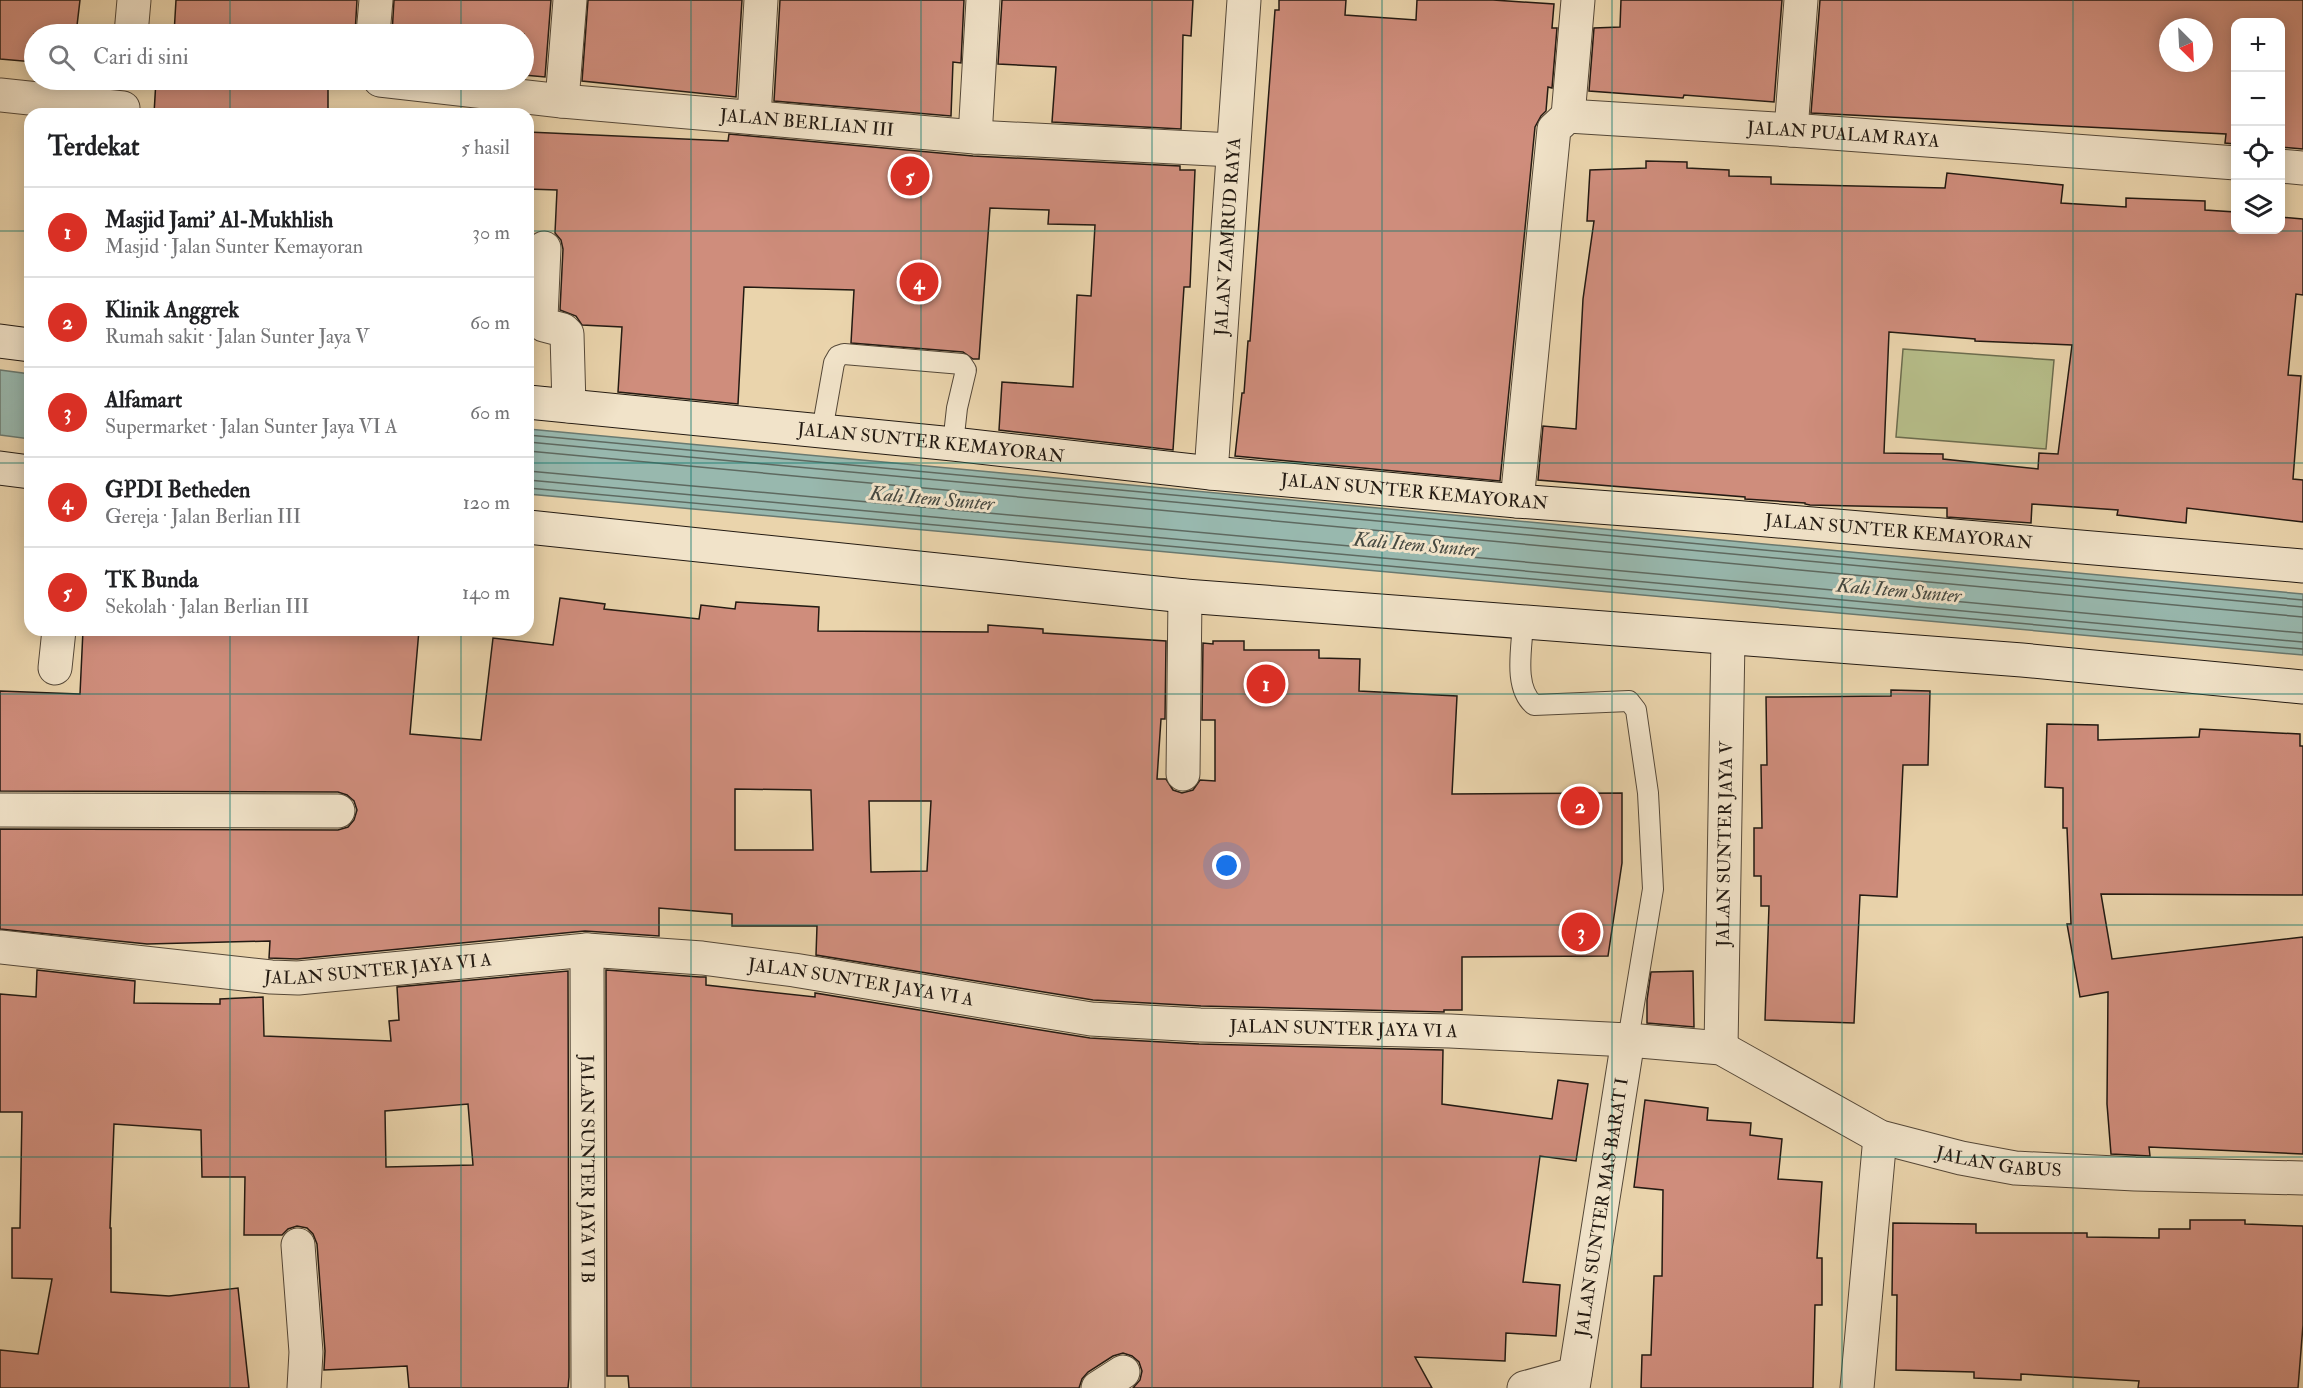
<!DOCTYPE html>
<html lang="id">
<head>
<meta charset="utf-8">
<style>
  :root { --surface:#fff; --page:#f2f2f2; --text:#202124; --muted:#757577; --line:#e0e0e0; --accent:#d93025 }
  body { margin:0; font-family:"IM FELL Double Pica",serif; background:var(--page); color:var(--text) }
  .controls { position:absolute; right:18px; top:18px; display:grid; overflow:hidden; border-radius:12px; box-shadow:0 3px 15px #0003 }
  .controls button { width:54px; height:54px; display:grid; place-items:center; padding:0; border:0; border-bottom:2px solid var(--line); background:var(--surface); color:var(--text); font:30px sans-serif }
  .compass { position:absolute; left:2159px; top:18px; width:54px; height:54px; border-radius:50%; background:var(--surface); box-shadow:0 3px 15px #0003; rotate:156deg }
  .you { position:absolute; left:1227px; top:866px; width:21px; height:21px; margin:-15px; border:4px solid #fff; border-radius:50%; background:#1a73e8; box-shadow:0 0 0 9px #1a73e833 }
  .badge { display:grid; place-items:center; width:39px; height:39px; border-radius:50%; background:var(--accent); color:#fff; font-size:20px; font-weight:700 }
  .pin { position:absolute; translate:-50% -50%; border:3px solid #fff; box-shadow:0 2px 6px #0006 }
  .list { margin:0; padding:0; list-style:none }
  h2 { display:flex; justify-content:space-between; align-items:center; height:78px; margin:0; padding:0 24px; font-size:26px }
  h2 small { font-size:20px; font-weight:400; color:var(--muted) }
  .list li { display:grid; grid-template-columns:39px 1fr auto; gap:18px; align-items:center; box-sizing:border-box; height:90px; padding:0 24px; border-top:2px solid var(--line) }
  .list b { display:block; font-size:22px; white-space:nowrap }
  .list p { margin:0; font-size:20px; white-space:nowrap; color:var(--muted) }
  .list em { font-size:20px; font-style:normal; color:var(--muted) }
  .icon { flex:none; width:33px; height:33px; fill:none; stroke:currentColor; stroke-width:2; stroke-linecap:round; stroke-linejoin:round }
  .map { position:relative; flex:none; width:2303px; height:1388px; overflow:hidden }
  .search { position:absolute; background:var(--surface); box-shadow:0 3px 15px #0003; left:24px; top:24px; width:510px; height:66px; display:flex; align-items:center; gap:15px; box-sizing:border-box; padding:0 21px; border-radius:33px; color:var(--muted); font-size:22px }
  .panel { position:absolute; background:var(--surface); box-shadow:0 3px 15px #0003; left:24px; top:108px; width:510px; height:528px; border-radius:18px }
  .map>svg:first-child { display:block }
  .green { fill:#b6bd89; stroke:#6c6c4e; stroke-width:1.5 }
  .water { fill:#98b8ae; stroke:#697970; stroke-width:1.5 }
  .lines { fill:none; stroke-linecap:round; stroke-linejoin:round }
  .shore { stroke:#5e6960; stroke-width:1.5 }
  .building { fill:#cf8d7c; stroke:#231a12; stroke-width:1.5; fill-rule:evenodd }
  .service-casing { stroke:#554838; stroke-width:22 }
  .minor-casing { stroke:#554838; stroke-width:35 }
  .secondary-casing { stroke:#231a12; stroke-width:35 }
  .service { stroke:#f1e3c9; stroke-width:20 }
  .minor { stroke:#f1e3c9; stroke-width:33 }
  .secondary { stroke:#f1e3c9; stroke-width:33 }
  .grid { fill:none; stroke:#0f766e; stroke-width:1.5; stroke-opacity:0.55 }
  .labels { text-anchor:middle; stroke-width:6; stroke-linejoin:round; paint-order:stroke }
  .street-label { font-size:18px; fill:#231a12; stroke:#f1e3c9 }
  .water-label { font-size:20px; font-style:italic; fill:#464941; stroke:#f1e3c9 }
</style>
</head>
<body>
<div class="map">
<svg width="2303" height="1388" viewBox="0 0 2303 1388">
  <rect width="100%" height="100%" fill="#ead4ac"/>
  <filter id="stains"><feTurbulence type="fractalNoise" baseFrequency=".00333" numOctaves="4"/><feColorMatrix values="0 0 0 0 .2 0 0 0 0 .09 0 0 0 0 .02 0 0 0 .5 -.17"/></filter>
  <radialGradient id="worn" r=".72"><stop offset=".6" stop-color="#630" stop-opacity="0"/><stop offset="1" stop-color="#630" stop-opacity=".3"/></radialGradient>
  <!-- green -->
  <polygon class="green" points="1903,349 2054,360 2046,449 1896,437"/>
  <!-- water -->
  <g class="water">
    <polygon points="0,370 30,374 30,439 0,435"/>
    <polygon points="528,429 2303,594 2303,655 528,494"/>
  </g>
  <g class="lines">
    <!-- shore -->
    <g class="shore">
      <polyline points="528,435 2303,600"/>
      <polyline points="528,442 2303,607"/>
      <polyline points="528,451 2303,617"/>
      <polyline points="528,471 2303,633"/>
      <polyline points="528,480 2303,642"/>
      <polyline points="528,488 2303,649"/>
    </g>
  </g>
  <!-- building -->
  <g class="building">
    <polygon points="0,0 80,0 76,34 34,34 34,62 0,59"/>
    <polygon points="176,0 357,0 355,34 174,34"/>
    <polygon points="394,0 551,0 545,77 524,75 524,34 392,34"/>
    <polygon points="588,0 742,0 736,97 582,81"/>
    <polygon points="780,0 964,0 961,63 953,62 951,116 774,101"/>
    <polygon points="1002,0 1193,0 1191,36 1183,35 1181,129 1052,122 1056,67 998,64"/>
    <polygon points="1279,0 1346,0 1345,15 1416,20 1417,0 1493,0 1554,4 1552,28 1557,28 1552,88 1548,87 1546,111 1541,116 1535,127 1500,481 1235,456 1242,393 1244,393 1248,341 1250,341 1275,10 1279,10"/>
    <polygon points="1621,0 1782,0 1774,102 1684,95 1683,98 1589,91 1594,28 1620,27"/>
    <path d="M1820 0H2303V149L2280 147V22H2235V144L2225 143 2226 134 1811 113ZM2168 27H2204V63H2168Z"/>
    <polygon points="156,80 328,80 328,114 154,114"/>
    <polygon points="528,132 728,141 729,134 973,156 1180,166 1180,170 1195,170 1190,287 1184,287 1173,450 999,430 1002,382 1073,387 1077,295 1091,296 1095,225 1048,224 1049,210 990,208 979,359 973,359 963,352 851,343 854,290 744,287 738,404 618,392 622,327 582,325 576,316 560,310 563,249 561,240 555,233 557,190 528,189"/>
    <path d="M1646 161 1687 162V168L1729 170V176L1771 177V184L1945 188 1947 173 2063 185 2061 203 2126 207V198L2205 201V210L2235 212V230H2280V217L2303 219V295L2296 294 2288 375 2301 376 2293 479 2303 480V522L2187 508 2186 523 2117 515 2118 510 2032 504 2031 523 1947 517V508L1810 505 1805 504V503L1745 499V497L1538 480 1543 426 1576 429 1583 299 1594 221H1587L1590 170 1646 168ZM1889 332 1975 339V341L2072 345 2058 454 2039 453 2038 469 1943 459V454L1884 453Z"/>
    <path d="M560 598 605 604 604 609 699 619 701 605 735 609 736 602 819 607 818 631 988 632V625L1043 629V633L1166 641 1165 719H1161L1157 779H1166L1173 790 1182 793 1193 790 1200 780 1215 781V720H1202L1203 643 1213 644V641H1244V650H1319V658L1360 659 1359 691 1457 696 1452 794 1622 793V863L1608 956 1462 957V1010H1444V1012L1201 1006 1093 1000 816 955 817 926H732V914L659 908V936L585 931 297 959 269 958 270 941 147 944 0 929V829L338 830 348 827 354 820 357 810 354 801 347 795 338 792 0 791V691L80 694 83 630H419L410 734 481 740 493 638 553 645ZM735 789 811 790 813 850H735ZM869 801H931L927 871 871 872Z"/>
    <polygon points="1891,690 1930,691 1928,765 1903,765 1897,897 1860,895 1854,1023 1765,1020 1769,906 1761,906 1761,876 1754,876 1754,828 1762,828 1761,765 1767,765 1766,697 1891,696"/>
    <polygon points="2047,724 2098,725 2098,740 2199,737 2200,729 2300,734 2300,746 2303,746 2303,895 2101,894 2112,959 2303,937 2303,1154 2149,1147 2150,1156 2111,1154 2107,1104 2108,992 2080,997 2067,924 2071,924 2067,828 2063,828 2063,788 2045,787"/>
    <path d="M37 970 135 981 134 1003 220 1004V999L263 997 264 1036 391 1041 389 1021 399 1020 397 987 568 971 569 1377 568 1388H409L407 1366 324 1370 325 1351 317 1244 313 1234 307 1228 297 1226 288 1229 282 1235H244L245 1177H202L201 1130 114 1124 110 1228H111V1292L169 1296 238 1288 249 1388H0V1350L38 1354 52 1279 12 1278V1228H20L22 1112H0V994L36 997ZM468 1104 473 1165 386 1167 385 1111Z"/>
    <polygon points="606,970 700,977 706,977 706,985 815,997 815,993 1090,1038 1199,1044 1443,1050 1442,1104 1552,1119 1558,1080 1588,1084 1576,1161 1540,1156 1523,1282 1560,1285 1556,1336 1506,1333 1505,1361 1415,1357 1432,1388 1133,1388 1140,1380 1142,1371 1139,1362 1132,1356 1123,1353 1113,1356 1088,1372 1082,1379 1079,1388 629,1388 628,1376 607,1376"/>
    <polygon points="1693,971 1694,1027 1647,1023 1647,1000 1651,972"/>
    <polygon points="1645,1100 1708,1108 1707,1120 1751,1123 1750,1135 1782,1139 1778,1179 1822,1182 1817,1258 1822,1258 1822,1305 1815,1305 1813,1388 1641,1388 1642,1355 1651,1355 1654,1276 1662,1276 1663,1190 1634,1187"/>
    <polygon points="2190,1220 2245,1220 2245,1224 2303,1226 2303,1325 2298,1388 2138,1388 2139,1381 2021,1374 2021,1380 1974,1378 1974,1372 1896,1370 1897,1295 1892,1295 1893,1223 1976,1224 1976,1233 2087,1233 2087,1237 2159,1238 2159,1229 2190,1229"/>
  </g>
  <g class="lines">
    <defs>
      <g id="service">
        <polyline points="822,431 834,363 838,356 844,354 962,364 966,370 957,408 953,444"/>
        <path d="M1523 622C1522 648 1513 687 1534 705L1629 701 1636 710 1648 793 1653 889 1628 1040"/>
      </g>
      <g id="minor">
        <polyline points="131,34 134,0"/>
        <polyline points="373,34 376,0"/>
        <path id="s1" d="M380 80 562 101 975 137 1233 150"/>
        <polyline points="0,95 123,108"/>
        <polyline points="562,101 570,0"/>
        <path id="s2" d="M1568 116 1791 130 2236 163"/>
        <polyline points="1568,116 1578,0"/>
        <polyline points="754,117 761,0"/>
        <polyline points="1791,130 1801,0"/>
        <polyline points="975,137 983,0"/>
        <polyline points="2280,166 2303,168"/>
        <polyline points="544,248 541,318 544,325 563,330 567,334 569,406"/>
        <path id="s3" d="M1211 473 1244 0"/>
        <polyline points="1517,501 1554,129 1568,116"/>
        <polyline points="55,668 59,630"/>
        <polyline points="1183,774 1185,596"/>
        <polyline points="0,810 338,811"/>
        <path id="s4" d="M0 947 271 977 298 978 587 950 702 958 794 970 1091 1019 1200 1025 1450 1031 1628 1040 1721 1048 1880 1137 1961 1158 2015 1168 2135 1174 2303 1178"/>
        <path id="s5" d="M587 950 588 1388"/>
        <path id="s6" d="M1721 1048 1728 639"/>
        <polyline points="298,1245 306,1352 304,1388"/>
        <polyline points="1098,1388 1123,1372"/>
        <polyline points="1524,1388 1575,1374"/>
        <path id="s7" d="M1573 1388 1628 1040"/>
        <polyline points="1857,1388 1880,1137"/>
      </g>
      <g id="secondary">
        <polyline points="0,341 30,345"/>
        <path id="s8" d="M528 402 953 444 1211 473 1517 501 1732 517 2303 566"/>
        <polyline points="0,468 30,472"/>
        <polyline points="528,527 1185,596 2022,660 2303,687"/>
      </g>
    </defs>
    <!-- service casing -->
    <use href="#service" class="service-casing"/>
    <!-- minor casing -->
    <use href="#minor" class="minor-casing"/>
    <!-- secondary casing -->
    <use href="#secondary" class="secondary-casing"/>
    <!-- service -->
    <use href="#service" class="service"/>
    <!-- minor -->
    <use href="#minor" class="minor"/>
    <!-- secondary -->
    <use href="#secondary" class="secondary"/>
  </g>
  <!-- grid -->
  <path class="grid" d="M230 0V34M461 0V34M691 0V1388M921 0V1388M1152 0V1388M1382 0V1388M1612 0V1388M1842 0V1388M2073 0V1388M230 80V114M461 80V114M0 231H30M528 231H2303M0 463H30M528 463H2303M230 630V1388M461 630V1388M0 694H2303M0 925H2303M0 1157H2303"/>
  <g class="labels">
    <!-- street labels -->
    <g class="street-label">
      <text dy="6" stroke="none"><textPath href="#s1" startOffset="429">JALAN BERLIAN III</textPath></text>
      <text dy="6" stroke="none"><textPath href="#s2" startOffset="276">JALAN PUALAM RAYA</textPath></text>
      <text dy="6" stroke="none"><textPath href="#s3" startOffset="237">JALAN ZAMRUD RAYA</textPath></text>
      <text dy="6" stroke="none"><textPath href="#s8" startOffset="405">JALAN SUNTER KEMAYORAN</textPath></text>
      <text dy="6" stroke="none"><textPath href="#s8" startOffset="891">JALAN SUNTER KEMAYORAN</textPath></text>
      <text dy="6" stroke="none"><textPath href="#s8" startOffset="1377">JALAN SUNTER KEMAYORAN</textPath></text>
      <text dy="6" stroke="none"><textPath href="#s6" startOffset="204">JALAN SUNTER JAYA V</textPath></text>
      <text dy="6" stroke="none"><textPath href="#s4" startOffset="380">JALAN SUNTER JAYA VI A</textPath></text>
      <text dy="6" stroke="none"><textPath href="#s4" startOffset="866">JALAN SUNTER JAYA VI A</textPath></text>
      <text dy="6" stroke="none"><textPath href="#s4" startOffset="1352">JALAN SUNTER JAYA VI A</textPath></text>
      <text dy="6" stroke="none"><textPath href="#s4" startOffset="2034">JALAN GABUS</textPath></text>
      <text dy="6" stroke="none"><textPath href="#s5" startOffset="219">JALAN SUNTER JAYA VI B</textPath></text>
      <text dy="6" stroke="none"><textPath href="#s7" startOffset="183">JALAN SUNTER MAS BARAT I</textPath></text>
    </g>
    <!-- water labels -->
    <g class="water-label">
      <text transform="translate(932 498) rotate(5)" y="7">Kali Item Sunter</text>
      <text transform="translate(1416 544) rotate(5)" y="7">Kali Item Sunter</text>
      <text transform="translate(1899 590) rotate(5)" y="7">Kali Item Sunter</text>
    </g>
  </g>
  <rect width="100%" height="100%" filter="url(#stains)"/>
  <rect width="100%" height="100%" fill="url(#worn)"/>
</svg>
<div class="controls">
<button>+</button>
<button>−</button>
<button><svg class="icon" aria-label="locate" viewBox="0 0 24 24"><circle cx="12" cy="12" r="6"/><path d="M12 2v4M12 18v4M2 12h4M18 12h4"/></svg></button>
<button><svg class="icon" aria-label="layers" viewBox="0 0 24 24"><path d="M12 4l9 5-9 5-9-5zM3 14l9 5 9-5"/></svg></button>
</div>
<svg class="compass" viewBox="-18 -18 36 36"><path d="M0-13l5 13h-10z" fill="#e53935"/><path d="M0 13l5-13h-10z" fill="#757577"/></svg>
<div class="you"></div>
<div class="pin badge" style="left:1266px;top:684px">1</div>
<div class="pin badge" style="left:1580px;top:806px">2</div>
<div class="pin badge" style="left:1581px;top:932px">3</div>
<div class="pin badge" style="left:919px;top:282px">4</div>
<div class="pin badge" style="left:910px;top:176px">5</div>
<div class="search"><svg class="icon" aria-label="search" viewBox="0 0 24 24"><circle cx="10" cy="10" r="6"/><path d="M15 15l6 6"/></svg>Cari di sini</div>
<section class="panel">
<h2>Terdekat<small>5 hasil</small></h2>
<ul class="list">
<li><span class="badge">1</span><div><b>Masjid Jami' Al-Mukhlish</b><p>Masjid · Jalan Sunter Kemayoran</p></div><em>30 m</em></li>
<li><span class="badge">2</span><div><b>Klinik Anggrek</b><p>Rumah sakit · Jalan Sunter Jaya V</p></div><em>60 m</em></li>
<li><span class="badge">3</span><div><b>Alfamart</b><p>Supermarket · Jalan Sunter Jaya VI A</p></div><em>60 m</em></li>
<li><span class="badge">4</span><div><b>GPDI Betheden</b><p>Gereja · Jalan Berlian III</p></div><em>120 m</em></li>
<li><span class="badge">5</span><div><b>TK Bunda</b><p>Sekolah · Jalan Berlian III</p></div><em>140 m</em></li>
</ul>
</section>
</div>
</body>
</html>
